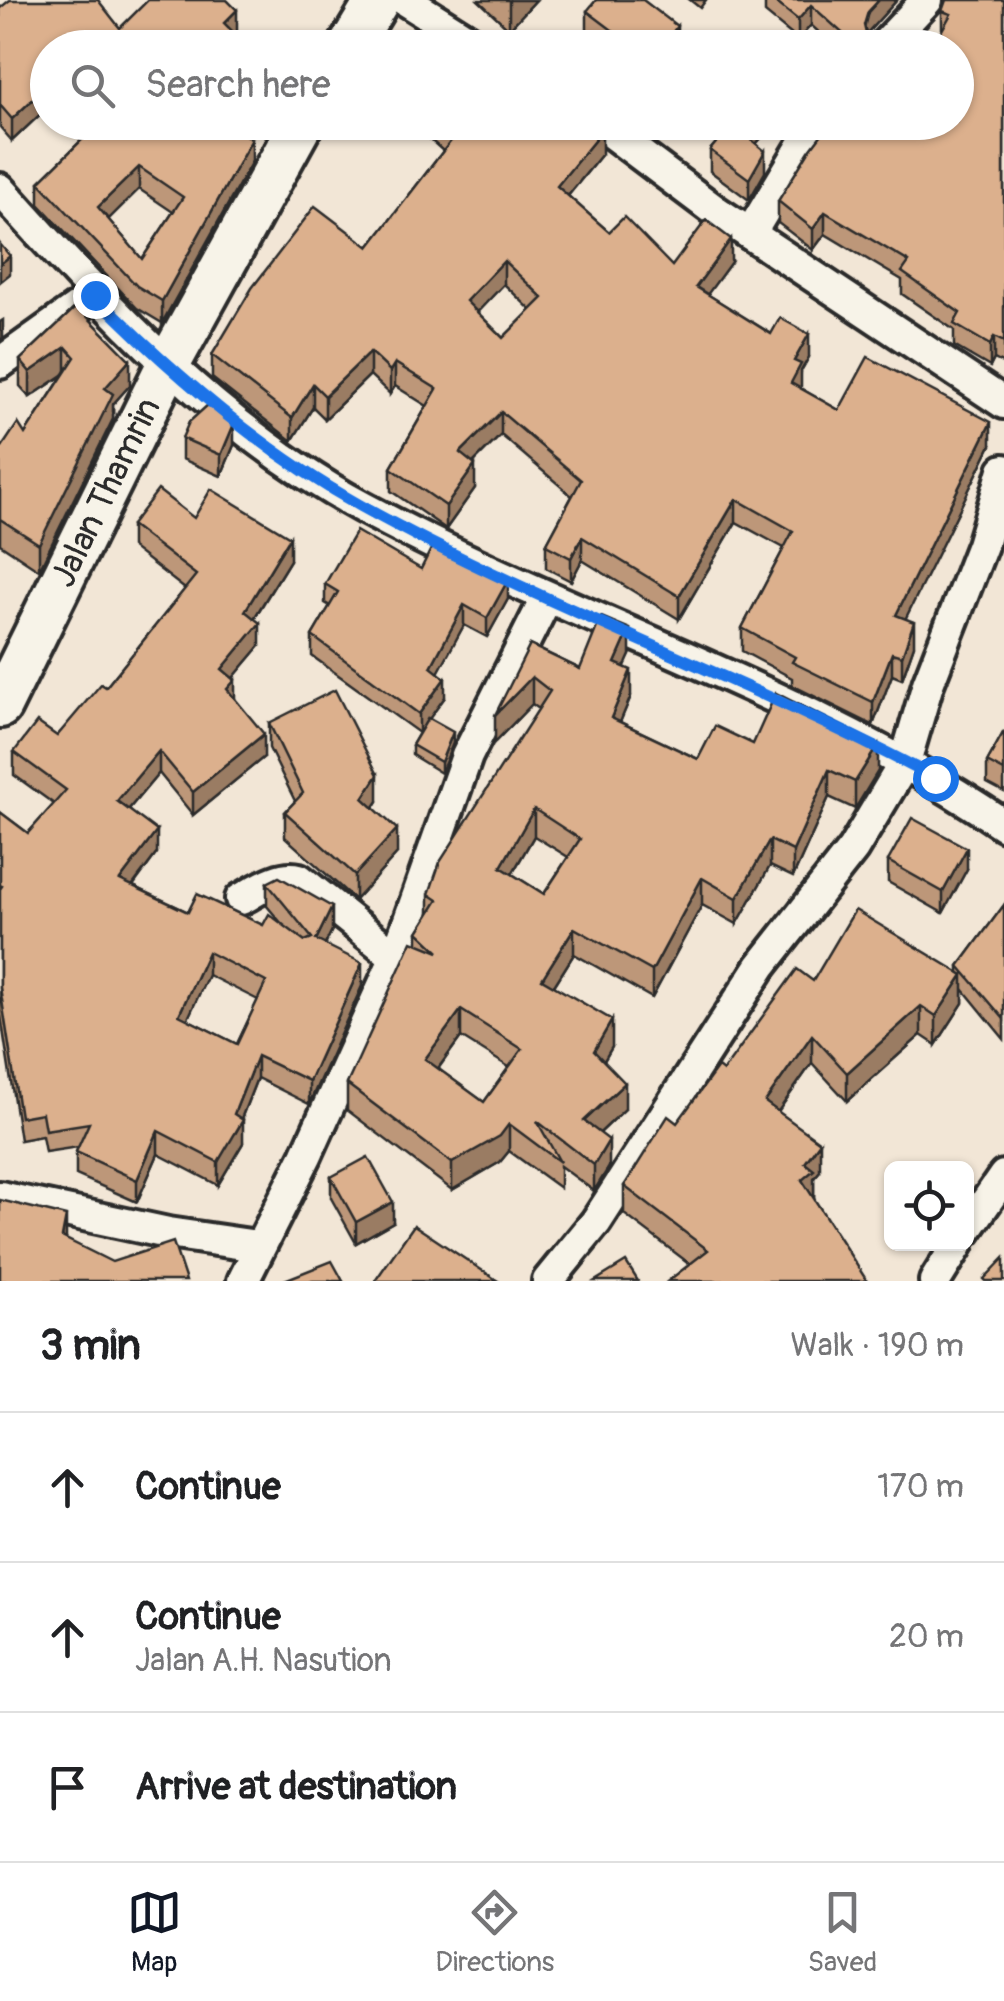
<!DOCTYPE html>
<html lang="en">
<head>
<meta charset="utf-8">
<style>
  :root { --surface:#fff; --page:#f6f6f6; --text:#202124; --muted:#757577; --line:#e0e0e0; --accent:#111827 }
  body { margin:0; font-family:Pangolin,sans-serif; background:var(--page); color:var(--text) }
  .controls { position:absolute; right:30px; bottom:30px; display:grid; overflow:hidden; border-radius:15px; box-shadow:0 2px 8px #0004 }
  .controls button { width:90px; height:90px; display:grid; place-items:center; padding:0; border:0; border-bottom:2px solid var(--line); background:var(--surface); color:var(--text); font:50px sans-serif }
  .stop { position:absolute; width:30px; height:30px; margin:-22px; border:8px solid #1a73e8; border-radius:50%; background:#fff }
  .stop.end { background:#1a73e8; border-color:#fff; box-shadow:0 2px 10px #0008 }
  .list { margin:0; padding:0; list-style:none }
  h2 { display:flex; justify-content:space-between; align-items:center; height:130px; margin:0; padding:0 40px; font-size:42px }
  h2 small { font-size:32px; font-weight:400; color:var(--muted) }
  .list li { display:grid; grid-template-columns:65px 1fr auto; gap:30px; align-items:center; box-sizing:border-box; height:150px; padding:0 40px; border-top:2px solid var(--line) }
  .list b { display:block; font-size:38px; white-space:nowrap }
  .list p { margin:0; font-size:32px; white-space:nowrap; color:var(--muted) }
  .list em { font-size:32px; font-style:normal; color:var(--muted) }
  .icon { flex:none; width:55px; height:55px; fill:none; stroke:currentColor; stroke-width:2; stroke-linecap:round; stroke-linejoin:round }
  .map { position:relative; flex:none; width:1004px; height:1281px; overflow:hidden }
  .search { position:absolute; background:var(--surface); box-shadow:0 2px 8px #0004; left:30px; right:30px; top:30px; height:110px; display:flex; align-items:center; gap:25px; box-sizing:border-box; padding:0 35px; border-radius:55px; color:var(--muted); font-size:38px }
  .sheet { height:580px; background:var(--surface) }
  nav { display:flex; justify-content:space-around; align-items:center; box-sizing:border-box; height:140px; border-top:2px solid var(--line); background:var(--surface); font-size:28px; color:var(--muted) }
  nav a { display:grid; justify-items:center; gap:5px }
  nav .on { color:var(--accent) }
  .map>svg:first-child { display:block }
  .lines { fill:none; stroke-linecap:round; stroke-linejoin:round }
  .minor-casing { stroke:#2b2b2b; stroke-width:38 }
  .secondary-casing { stroke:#2b2b2b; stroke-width:50 }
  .minor { stroke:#f7f3e8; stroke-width:30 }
  .secondary { stroke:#f7f3e8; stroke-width:42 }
  .wall { fill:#bd9779; stroke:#2b2b2b; stroke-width:2.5; fill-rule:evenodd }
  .shaded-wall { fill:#9a7b63; stroke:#2b2b2b; stroke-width:2.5 }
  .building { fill:#dcb08d; stroke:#2b2b2b; stroke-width:2.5; fill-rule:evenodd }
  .route { stroke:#1a73e8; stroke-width:12 }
  .labels { text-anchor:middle; stroke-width:10; stroke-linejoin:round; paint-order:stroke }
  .street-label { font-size:35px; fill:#2b2b2b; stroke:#f7f3e8 }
</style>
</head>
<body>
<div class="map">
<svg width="1004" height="1281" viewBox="0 0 1004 1281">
  <rect width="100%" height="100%" fill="#f2e6d6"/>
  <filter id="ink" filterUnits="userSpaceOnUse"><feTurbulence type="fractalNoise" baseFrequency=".01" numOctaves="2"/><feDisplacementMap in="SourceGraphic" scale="20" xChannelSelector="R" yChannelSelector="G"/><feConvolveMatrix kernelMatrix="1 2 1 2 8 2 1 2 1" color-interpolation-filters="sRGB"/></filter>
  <g filter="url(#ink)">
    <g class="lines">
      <defs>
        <g id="minor">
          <polyline points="405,0 481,48"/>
          <polyline points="882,48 927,0"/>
          <polyline points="597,122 714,210 1004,403"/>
          <path d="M0 189C108 309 218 429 362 507 571 620 807 690 1004 825"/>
          <polyline points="750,234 817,122"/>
          <polyline points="0,363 95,295"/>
          <path d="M241 899C258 890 279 874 299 879L396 957"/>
          <polyline points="0,1197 168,1233 257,1246"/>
          <polyline points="966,1231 1004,1176"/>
          <polyline points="243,1281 306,1156 396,957 467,756 546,599"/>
          <polyline points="548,1281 596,1222 761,966 853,849 905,762 928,684 982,545 1004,470"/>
          <polyline points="935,1281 958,1244"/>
        </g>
        <g id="secondary">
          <polyline points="349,48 378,0"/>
          <polyline points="0,706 167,367 302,122"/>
        </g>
      </defs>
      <!-- minor casing -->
      <use href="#minor" class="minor-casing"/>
      <!-- secondary casing -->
      <use href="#secondary" class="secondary-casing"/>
      <!-- minor -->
      <use href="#minor" class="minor"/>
      <!-- secondary -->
      <use href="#secondary" class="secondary"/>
    </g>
    <!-- wall -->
    <g class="wall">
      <polygon points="478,0 536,0 509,29"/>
      <polygon points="690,0 706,0 700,8"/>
      <polygon points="765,0 897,0 868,32 867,48 836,48 811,25 798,40 765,13"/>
      <polygon points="1004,0 1004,364 994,359 990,367 954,346 954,330 902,294 902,280 825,234 813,250 778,223 778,201 956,122 942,30 942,11"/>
      <polygon points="0,8 120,28 237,33 236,34 249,48 48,48 48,107 12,141 0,127"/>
      <polygon points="587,11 677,47 603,48 587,36"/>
      <path d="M100 122 252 161 162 323 137 308 39 204V182ZM139 189 173 212 142 259 108 219Z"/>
      <path d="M415 122H592L602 154 568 196 609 232 672 266 731 262 707 294 809 357 801 371 800 388 839 410 991 445 905 618 914 645 902 679 892 675 873 725 792 685V678L742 651V628L784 548 736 522 679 619 582 560 571 581 546 568V545L572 496 501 435 473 463 475 488 446 529 391 491V468L427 406 395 386 390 394 370 375 325 419 313 407 292 441 212 378V355L369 247 443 151 415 126ZM504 284 531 310 503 338 477 312Z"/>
      <polygon points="654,122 681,122 670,136"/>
      <polygon points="714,122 775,122 756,144 765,172 749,200 710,171 710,150 725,132"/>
      <polygon points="77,306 130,385 113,404 113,419 39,570 0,544 0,450 25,434 63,375 30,397 20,386 20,360"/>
      <polygon points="182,438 234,445 221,476 182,459"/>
      <path d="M194 518 290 560 254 619 260 646 233 678 235 699 264 757 193 815 159 773 129 809 157 853 133 886 188 912 263 925 282 924 267 906V883L332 930 325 944 362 986 309 1104 257 1078 241 1119 243 1143 218 1185 158 1154 137 1202 76 1175V1152L78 1147 45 1152 42 1136 20 1140 0 1010V1011V812L28 833 54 804 14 775V752L57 736 106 687 185 589 131 547V525ZM208 975 258 1000 237 1044 187 1019Z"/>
      <polygon points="421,569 508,599 487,637 464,625 438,672 445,697 429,718 453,743 441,773 412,755 412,745 419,733 312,656 312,636 330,606 325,603 325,584"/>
      <path d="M530 645 580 669 630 655 624 667 631 696 620 722 698 759 753 744 878 771 855 809 829 797 793 877 770 866 737 924 702 905 652 998 574 954 554 986 612 1047 604 1061 625 1109 600 1133 609 1167 594 1191 560 1166V1188L509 1151 500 1162 452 1190 347 1110V1084L418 943V932L429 914V894L539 709 532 704 495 742ZM534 836 568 857 544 894 512 874ZM461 1037 509 1067 484 1102 438 1069Z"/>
      <polygon points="269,723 378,801 374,808 397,854 355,900 285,837 285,812 295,801 269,748"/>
      <polygon points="1004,731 1004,792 987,783 987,762"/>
      <polygon points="888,861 967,869 943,913 888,882"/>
      <polygon points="1004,905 1004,1039 963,989 963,1003 936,1045 921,1035 847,1101 812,1063 778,1111 820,1171 814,1178 814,1199 690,1264 624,1214 624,1186 723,1071 813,981 959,973 959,966"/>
      <polygon points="331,1177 393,1222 356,1243 331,1198"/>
    </g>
    <!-- shaded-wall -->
    <g class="shaded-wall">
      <polygon points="509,0 536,0 509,29"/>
      <polygon points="879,0 897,0 868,32 865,41 867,38 867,48 859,48 868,12"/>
      <polygon points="811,5 811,25 798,40 798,20"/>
      <polygon points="237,10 237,33 224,46 224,23"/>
      <polygon points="677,26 677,48 668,39"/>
      <polygon points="48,85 48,107 12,141 12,119"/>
      <polygon points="670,122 681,122 670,136"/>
      <polygon points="754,122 775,122 749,152 749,128"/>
      <polygon points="602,131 602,154 557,209 557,186"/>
      <polygon points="252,139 252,161 162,323 162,301"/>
      <polygon points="765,151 765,172 749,200 749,179"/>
      <polygon points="139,167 139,189 98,230 98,207"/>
      <polygon points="825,212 825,234 813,250 813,229"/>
      <polygon points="731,239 731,262 696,310 696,287"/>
      <polygon points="10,256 10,274 0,282 0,264"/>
      <polygon points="504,261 504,284 466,324 466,301"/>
      <polygon points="3,320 3,338 0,340 0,322"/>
      <polygon points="809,334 809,357 801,371 801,387 791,406 791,383 794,361"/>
      <polygon points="994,337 994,359 990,367 990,345"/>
      <polygon points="66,347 66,373 30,397 30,372"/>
      <polygon points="370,352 370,375 325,419 325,396"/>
      <polygon points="130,360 130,385 113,404 113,419 39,570 39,544 105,388"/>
      <polygon points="395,363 395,386 390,394 390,371"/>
      <polygon points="313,384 313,407 292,441 292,418"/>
      <polygon points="501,412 501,435 460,476 460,453"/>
      <polygon points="991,422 991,445 896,638 896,615"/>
      <polygon points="234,424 234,445 221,476 221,455"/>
      <polygon points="475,465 475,488 446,529 446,506"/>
      <polygon points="736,499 736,522 679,619 679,596"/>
      <polygon points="290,537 290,560 245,633 245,611"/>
      <polygon points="582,537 582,560 571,581 571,558"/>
      <polygon points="508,580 508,599 487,637 487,618"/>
      <polygon points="464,605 464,625 431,686 431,667"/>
      <polygon points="914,622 914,645 902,679 902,656"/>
      <polygon points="260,623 260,646 222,691 222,669"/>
      <polygon points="630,629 630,655 615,689 615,663"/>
      <polygon points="892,653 892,675 873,725 873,702"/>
      <polygon points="631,670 631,696 611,744 611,718"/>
      <polygon points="532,677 532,704 495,742 495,715"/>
      <polygon points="445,678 445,697 419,733 419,714"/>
      <polygon points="235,680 235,703 227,689"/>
      <polygon points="453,732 453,743 441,773 441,762"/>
      <polygon points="264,734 264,757 193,815 193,792"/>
      <polygon points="878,745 878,771 855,809 855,782"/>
      <polygon points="159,751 159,773 117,823 117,801"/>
      <polygon points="829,770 829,797 793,877 793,851"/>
      <polygon points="378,775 378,801 363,823 363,798"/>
      <polygon points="534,809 534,836 501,893 501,867"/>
      <polygon points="397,829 397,854 355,900 355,875"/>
      <polygon points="157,831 157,853 120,902 120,880"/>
      <polygon points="770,840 770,866 737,924 737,898"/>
      <polygon points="967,848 967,869 943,913 943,892"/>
      <polygon points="702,878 702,905 652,998 652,971"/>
      <polygon points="332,907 332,930 316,963 316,940"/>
      <polygon points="574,928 574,954 542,1005 542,979"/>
      <polygon points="208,952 208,975 179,1038 179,1015"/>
      <polygon points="362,963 362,986 309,1104 309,1081"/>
      <polygon points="963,975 963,1003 936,1045 936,1016"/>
      <polygon points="921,1006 921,1035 847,1101 847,1073"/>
      <polygon points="461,1010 461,1037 425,1086 425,1059"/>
      <polygon points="612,1020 612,1047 594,1078 594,1051"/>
      <polygon points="812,1035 812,1063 765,1130 765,1102"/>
      <polygon points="257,1056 257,1078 235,1134 243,1120 243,1143 218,1185 218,1162 234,1114"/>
      <polygon points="625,1083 625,1109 584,1148 584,1121"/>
      <polygon points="509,1124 509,1151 500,1162 452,1190 452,1163"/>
      <polygon points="158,1131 158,1154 137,1202 137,1180"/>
      <polygon points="609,1140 609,1167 594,1191 594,1165"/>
      <polygon points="820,1142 820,1171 814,1178 814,1199 802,1209 802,1180 805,1163"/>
      <polygon points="393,1202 393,1222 356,1243 356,1222"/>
      <polygon points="66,1216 66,1239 62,1237"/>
    </g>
    <!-- building -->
    <g class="building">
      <polygon points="10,0 98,0 120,28 148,0 227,0 237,10 224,23 249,48 101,48 94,40 86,48 48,48 48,85 12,119 0,105 0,8"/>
      <polygon points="596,0 643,0 677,26 668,39 678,48 636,48 587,11"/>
      <polygon points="773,0 879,0 868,12 864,25 867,38 859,48 811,5 798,20"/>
      <polygon points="946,0 1004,0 1004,342 994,337 990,345 954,324 960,313 902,272 909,262 825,212 813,229 778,201 809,151 831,122 956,122 956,48 932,48 951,14 942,11"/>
      <polygon points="467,39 482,48 460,48"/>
      <path d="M100 122H229L252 139 162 301 137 286 39 182ZM139 167 183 197 142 259 98 207Z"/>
      <path d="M437 122H592L602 131 557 186 609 232 624 217 672 266 706 220 731 239 696 287 771 334 780 318 809 334 794 361 801 364 791 383 839 410 868 357 991 422 896 615 914 622 902 656 892 653 873 702 792 662 795 657 742 628 793 531 736 499 679 596 582 537 571 558 546 545 581 480 501 412 460 453 475 465 446 506 391 468 437 389 395 363 390 371 370 352 325 396 313 384 292 418 212 355 252 288 315 206 369 247 454 137ZM504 261 543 298 503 338 466 301Z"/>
      <polygon points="732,124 765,151 749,179 710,150"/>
      <polygon points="0,244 10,256 0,264"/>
      <polygon points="77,306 130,360 105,388 113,394 39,544 0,519 0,450 18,423 25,434 75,357 66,347 30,372 20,360"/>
      <polygon points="209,404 234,424 221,455 182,438 189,422"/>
      <path d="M211 489 290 537 245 611 260 623 222 669 235 680 227 689 264 734 193 792 159 751 117 801 157 831 120 880 188 912 197 894 263 925 269 914 305 941 312 938 267 883 279 877 332 907 316 940 362 963 309 1081 257 1056 234 1114 243 1120 218 1162 158 1131 137 1180 76 1152 89 1123 45 1130 42 1113 20 1117 0 987V989V889L2 886 0 885V812L28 833 66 790 14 752 37 722 57 736 101 684 106 687 196 575 131 525 158 490 194 518ZM208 952 266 982 237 1044 179 1015Z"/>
      <polygon points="356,531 421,569 433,545 508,580 487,618 464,605 431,667 445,678 419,714 312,636 338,592 325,584"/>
      <path d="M601 617 630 629 615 663 631 670 611 718 698 759 715 726 753 744 776 693 878 745 855 782 829 770 793 851 770 840 737 898 702 878 652 971 574 928 542 979 612 1020 594 1051 625 1083 584 1121 609 1140 594 1165 537 1121 560 1162 509 1124 500 1136 452 1163 347 1084 412 941 439 952 418 932 438 900 429 894 440 862 550 691 532 677 495 715 530 645 580 669ZM534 809 580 839 544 894 501 867ZM461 1010 522 1049 484 1102 425 1059Z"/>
      <polygon points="335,690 378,775 363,798 397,829 355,875 285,812 303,793 269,723"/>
      <polygon points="428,718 453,732 441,762 412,745"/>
      <polygon points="1004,731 1004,771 987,762"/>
      <polygon points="912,818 967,848 943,892 888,861"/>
      <polygon points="1004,905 1004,1019 959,966"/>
      <polygon points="855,910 963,975 936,1016 921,1006 847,1073 812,1035 765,1102 820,1142 805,1163 814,1170 802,1180 867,1281 668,1281 708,1250 624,1186 668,1116 677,1123 718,1067 723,1071 797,969 813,981"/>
      <polygon points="368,1157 393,1202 356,1222 331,1177"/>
      <polygon points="0,1200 66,1216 62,1237 112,1262 173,1242 186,1281 0,1281"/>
      <polygon points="414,1225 498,1281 375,1281"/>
      <polygon points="1004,1258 1004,1281 986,1281 984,1279"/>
      <polygon points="332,1261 343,1281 282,1281"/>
      <polygon points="626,1262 638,1281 595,1281"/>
    </g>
  </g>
  <g class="lines" filter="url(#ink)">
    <!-- route -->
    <path class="route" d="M95 295C174 375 262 451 361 506 546 609 748 678 935 778"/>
  </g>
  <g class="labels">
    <!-- street labels -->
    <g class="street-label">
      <text transform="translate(105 492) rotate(-64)" y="12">Jalan Thamrin</text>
    </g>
  </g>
</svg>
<div class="controls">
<button><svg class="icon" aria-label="locate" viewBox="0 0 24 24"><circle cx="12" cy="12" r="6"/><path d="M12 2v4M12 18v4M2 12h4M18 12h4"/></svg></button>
</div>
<div class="stop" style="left:935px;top:778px"></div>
<div class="stop end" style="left:95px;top:295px"></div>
<div class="search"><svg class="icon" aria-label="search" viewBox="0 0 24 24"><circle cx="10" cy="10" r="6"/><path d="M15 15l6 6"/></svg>Search here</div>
</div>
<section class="sheet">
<h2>3 min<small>Walk · 190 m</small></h2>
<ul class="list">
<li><svg class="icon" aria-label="ahead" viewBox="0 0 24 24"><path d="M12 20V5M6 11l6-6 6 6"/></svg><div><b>Continue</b></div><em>170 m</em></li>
<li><svg class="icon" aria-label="ahead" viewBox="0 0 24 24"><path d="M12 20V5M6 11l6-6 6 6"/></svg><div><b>Continue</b><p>Jalan A.H. Nasution</p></div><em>20 m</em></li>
<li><svg class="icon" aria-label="arrive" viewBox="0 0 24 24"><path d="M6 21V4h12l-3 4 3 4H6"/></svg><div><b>Arrive at destination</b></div></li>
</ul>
</section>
<nav>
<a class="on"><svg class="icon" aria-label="map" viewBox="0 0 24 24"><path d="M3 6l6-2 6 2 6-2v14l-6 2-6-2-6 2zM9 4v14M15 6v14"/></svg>Map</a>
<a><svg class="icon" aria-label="directions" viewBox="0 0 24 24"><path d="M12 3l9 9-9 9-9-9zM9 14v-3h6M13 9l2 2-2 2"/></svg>Directions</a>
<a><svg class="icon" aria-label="saved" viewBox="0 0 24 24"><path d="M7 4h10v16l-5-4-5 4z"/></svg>Saved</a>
</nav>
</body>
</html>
